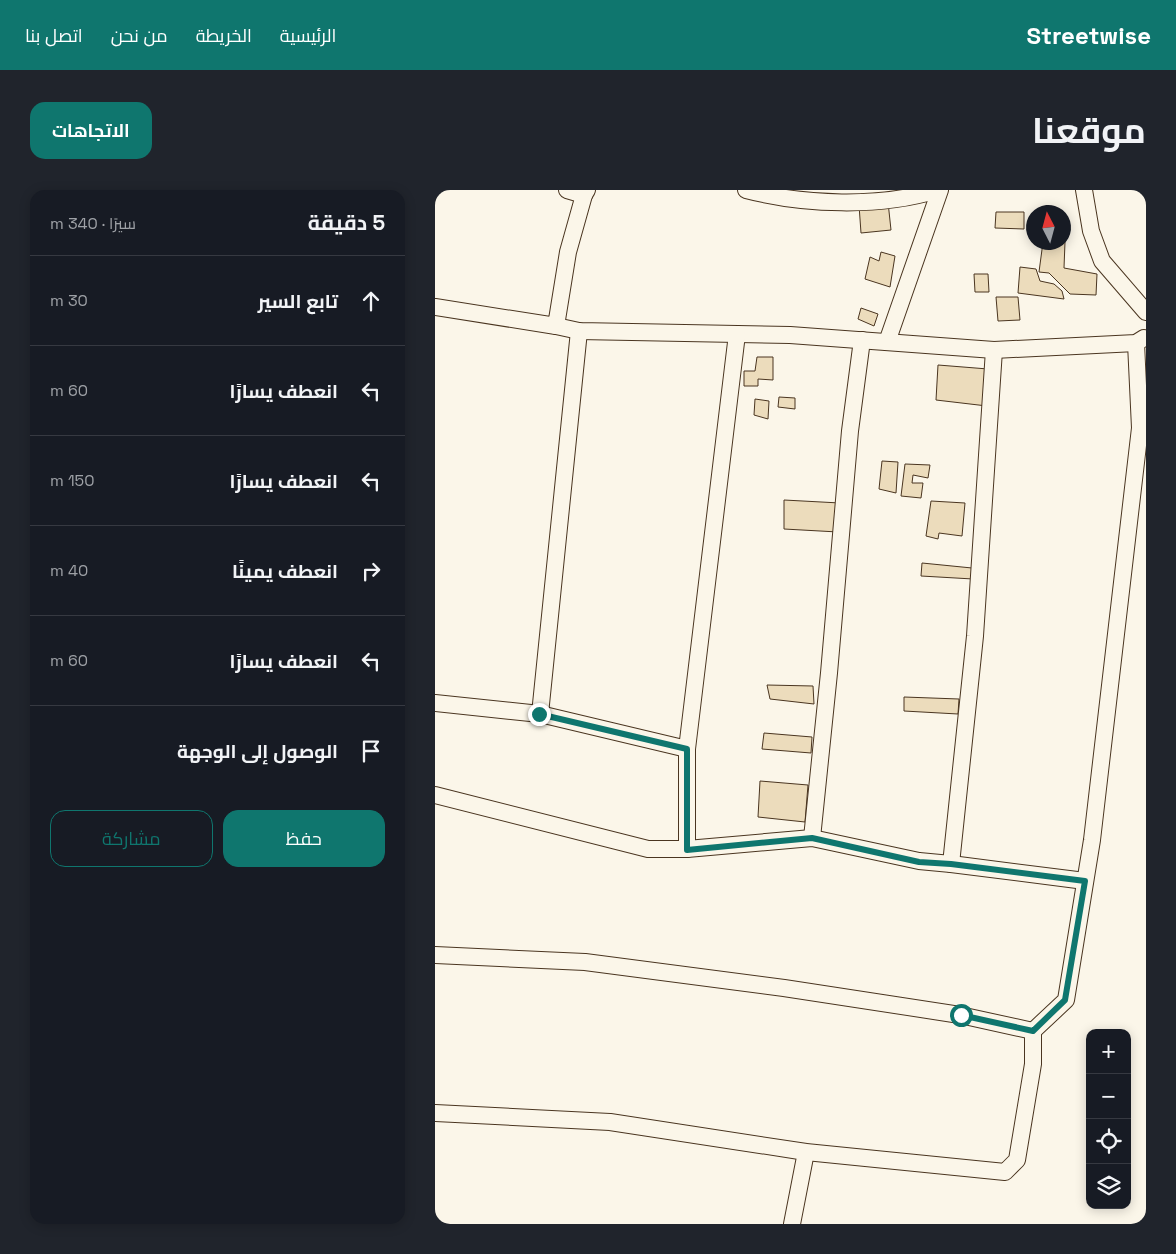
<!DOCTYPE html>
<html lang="ar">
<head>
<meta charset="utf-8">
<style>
  :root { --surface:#171b24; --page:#20242c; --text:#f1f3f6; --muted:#9ea1a6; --line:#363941; --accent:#0f766e }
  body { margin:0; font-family:"Space Grotesk",Cairo,sans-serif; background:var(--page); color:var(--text); direction:rtl }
  .controls { position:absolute; right:15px; bottom:15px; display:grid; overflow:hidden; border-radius:10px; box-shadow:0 2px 12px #0003 }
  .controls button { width:45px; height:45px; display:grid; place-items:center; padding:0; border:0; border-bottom:1px solid var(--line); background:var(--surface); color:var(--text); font:25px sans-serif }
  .compass { position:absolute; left:591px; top:15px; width:45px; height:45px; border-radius:50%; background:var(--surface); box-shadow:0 2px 12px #0003; rotate:354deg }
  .stop { position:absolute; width:15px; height:15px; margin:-11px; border:4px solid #0f766e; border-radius:50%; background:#fff }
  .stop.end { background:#0f766e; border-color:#fff; box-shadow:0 1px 5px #0008 }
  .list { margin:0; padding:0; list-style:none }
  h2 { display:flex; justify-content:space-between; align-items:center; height:65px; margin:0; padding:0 20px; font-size:21px }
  h2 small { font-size:16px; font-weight:400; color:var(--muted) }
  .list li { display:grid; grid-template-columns:32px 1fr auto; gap:15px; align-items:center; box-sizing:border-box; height:90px; padding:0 20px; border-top:1px solid var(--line) }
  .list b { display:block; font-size:19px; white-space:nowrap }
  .list em { font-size:16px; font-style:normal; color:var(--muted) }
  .actions { display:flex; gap:10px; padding:15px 20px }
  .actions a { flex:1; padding:11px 0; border:1px solid var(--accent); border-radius:15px; text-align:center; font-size:18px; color:var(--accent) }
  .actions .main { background:var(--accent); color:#fff }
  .icon { flex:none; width:28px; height:28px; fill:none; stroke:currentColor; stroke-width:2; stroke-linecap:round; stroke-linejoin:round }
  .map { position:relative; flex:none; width:711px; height:1034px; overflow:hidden; direction:ltr; border-radius:15px }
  header { display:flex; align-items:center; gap:30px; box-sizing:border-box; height:70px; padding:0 25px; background:var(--accent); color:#fff }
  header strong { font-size:24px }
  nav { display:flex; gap:28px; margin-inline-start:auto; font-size:18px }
  .intro { display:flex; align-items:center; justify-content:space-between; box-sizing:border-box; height:120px; padding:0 30px }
  h1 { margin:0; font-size:35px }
  .button { padding:12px 22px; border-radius:15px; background:var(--accent); color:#fff; font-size:18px; font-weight:700 }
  main { display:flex; gap:30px; padding:0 30px }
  aside { flex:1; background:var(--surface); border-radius:15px; box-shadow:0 2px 12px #0003 }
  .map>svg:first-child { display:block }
  .building { fill:#ecdcbc; stroke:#4a3520 }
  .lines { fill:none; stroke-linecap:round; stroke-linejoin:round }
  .street-casing { stroke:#4a3520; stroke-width:18 }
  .street { stroke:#fbf6e9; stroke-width:16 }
  .route { stroke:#0f766e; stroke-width:6 }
</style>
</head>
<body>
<header>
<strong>Streetwise</strong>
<nav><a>الرئيسية</a><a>الخريطة</a><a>من نحن</a><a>اتصل بنا</a></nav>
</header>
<div class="intro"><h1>موقعنا</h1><a class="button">الاتجاهات</a></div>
<main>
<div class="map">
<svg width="711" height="1034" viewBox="0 0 711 1034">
  <rect width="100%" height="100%" fill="#fbf6e9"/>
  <!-- building -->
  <g class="building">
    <polygon points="453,12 456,40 426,43 424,15"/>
    <polygon points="561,22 589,22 589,39 560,38"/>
    <polygon points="628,51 630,52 629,78 662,84 661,105 635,104 614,83 604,82 608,52"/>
    <polygon points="446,62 460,66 455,97 430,89 435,67 444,71"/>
    <polygon points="585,77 601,79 605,91 619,94 627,101 629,109 583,103"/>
    <polygon points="539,84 553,84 554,102 540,102"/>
    <polygon points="561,107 583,107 585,130 563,131"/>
    <polygon points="426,118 443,124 439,136 423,129"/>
    <polygon points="322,167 338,167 338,190 323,189 323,196 309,196 309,181 320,181"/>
    <polygon points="503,175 553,179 552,216 501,210"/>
    <polygon points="344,207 360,208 360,219 343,217"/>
    <polygon points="320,209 334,211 333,229 319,225"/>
    <polygon points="447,271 463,272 461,303 444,299"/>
    <polygon points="470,274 495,275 493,288 478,285 477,293 488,293 486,308 466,306"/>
    <polygon points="349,310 405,313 403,342 349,339"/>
    <polygon points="496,311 530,313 527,346 504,343 503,349 491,346"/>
    <polygon points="487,373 537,378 538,389 486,386"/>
    <polygon points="332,495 378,496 379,514 335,509"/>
    <polygon points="469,507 524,509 523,524 469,521"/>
    <polygon points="329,543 377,547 376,563 327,559"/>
    <polygon points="325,591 373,595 370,632 323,627"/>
  </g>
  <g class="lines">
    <defs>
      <g id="street">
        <polyline points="132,0 149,5 152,0"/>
        <path d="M311 0C369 15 445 18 502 0"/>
        <polyline points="649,0 656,41 667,71 711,122"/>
        <polyline points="0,117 121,136 133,62 149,5"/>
        <polyline points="121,136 144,141 355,145 559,160 701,153 709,148"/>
        <polyline points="452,152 505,0"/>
        <polyline points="0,513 105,524 252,559 302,144"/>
        <polyline points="105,524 144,141"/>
        <polyline points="252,559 252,659"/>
        <polyline points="0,605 213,659 252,659 377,648 484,671 516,674 650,691"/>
        <polyline points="377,648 394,483 415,241 427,150"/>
        <polyline points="516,674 540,446 559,160"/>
        <polyline points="0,765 150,772 349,798 525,825 598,841 598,874 582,970 570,982 371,962 175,932 0,923"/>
        <polyline points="598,841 631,810 657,650 705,238 701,153"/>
        <polyline points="357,1034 371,962"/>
      </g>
    </defs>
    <!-- street casing -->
    <use href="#street" class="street-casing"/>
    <!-- street -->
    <use href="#street" class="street"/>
  </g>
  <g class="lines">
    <!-- route -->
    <polyline class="route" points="104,524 252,559 252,660 377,648 484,672 516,674 650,691 630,810 598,841 526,825"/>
  </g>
</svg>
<div class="controls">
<button>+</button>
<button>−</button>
<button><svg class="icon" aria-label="locate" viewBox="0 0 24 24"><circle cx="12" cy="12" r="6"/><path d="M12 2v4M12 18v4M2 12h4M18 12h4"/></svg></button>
<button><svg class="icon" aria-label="layers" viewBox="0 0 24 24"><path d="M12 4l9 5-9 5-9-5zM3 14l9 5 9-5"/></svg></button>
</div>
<svg class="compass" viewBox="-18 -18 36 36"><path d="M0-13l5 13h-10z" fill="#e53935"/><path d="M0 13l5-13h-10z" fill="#9ea1a6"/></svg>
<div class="stop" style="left:526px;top:825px"></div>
<div class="stop end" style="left:104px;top:524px"></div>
</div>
<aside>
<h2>5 دقيقة<small>سيرًا · 340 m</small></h2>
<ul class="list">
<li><svg class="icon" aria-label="ahead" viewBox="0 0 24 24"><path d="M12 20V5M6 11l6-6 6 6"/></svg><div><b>تابع السير</b></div><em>30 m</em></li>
<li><svg class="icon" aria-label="left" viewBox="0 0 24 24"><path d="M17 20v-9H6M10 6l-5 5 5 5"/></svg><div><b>انعطف يسارًا</b></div><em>60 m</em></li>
<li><svg class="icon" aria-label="left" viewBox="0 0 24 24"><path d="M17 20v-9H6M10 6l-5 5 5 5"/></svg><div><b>انعطف يسارًا</b></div><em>150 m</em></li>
<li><svg class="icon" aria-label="right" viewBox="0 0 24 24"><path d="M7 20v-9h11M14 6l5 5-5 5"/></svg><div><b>انعطف يمينًا</b></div><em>40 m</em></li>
<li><svg class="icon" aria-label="left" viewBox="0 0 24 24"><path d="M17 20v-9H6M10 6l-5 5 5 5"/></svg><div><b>انعطف يسارًا</b></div><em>60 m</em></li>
<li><svg class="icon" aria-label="arrive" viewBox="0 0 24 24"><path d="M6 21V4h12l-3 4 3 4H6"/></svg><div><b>الوصول إلى الوجهة</b></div></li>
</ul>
<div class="actions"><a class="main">حفظ</a><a>مشاركة</a></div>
</aside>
</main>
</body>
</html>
